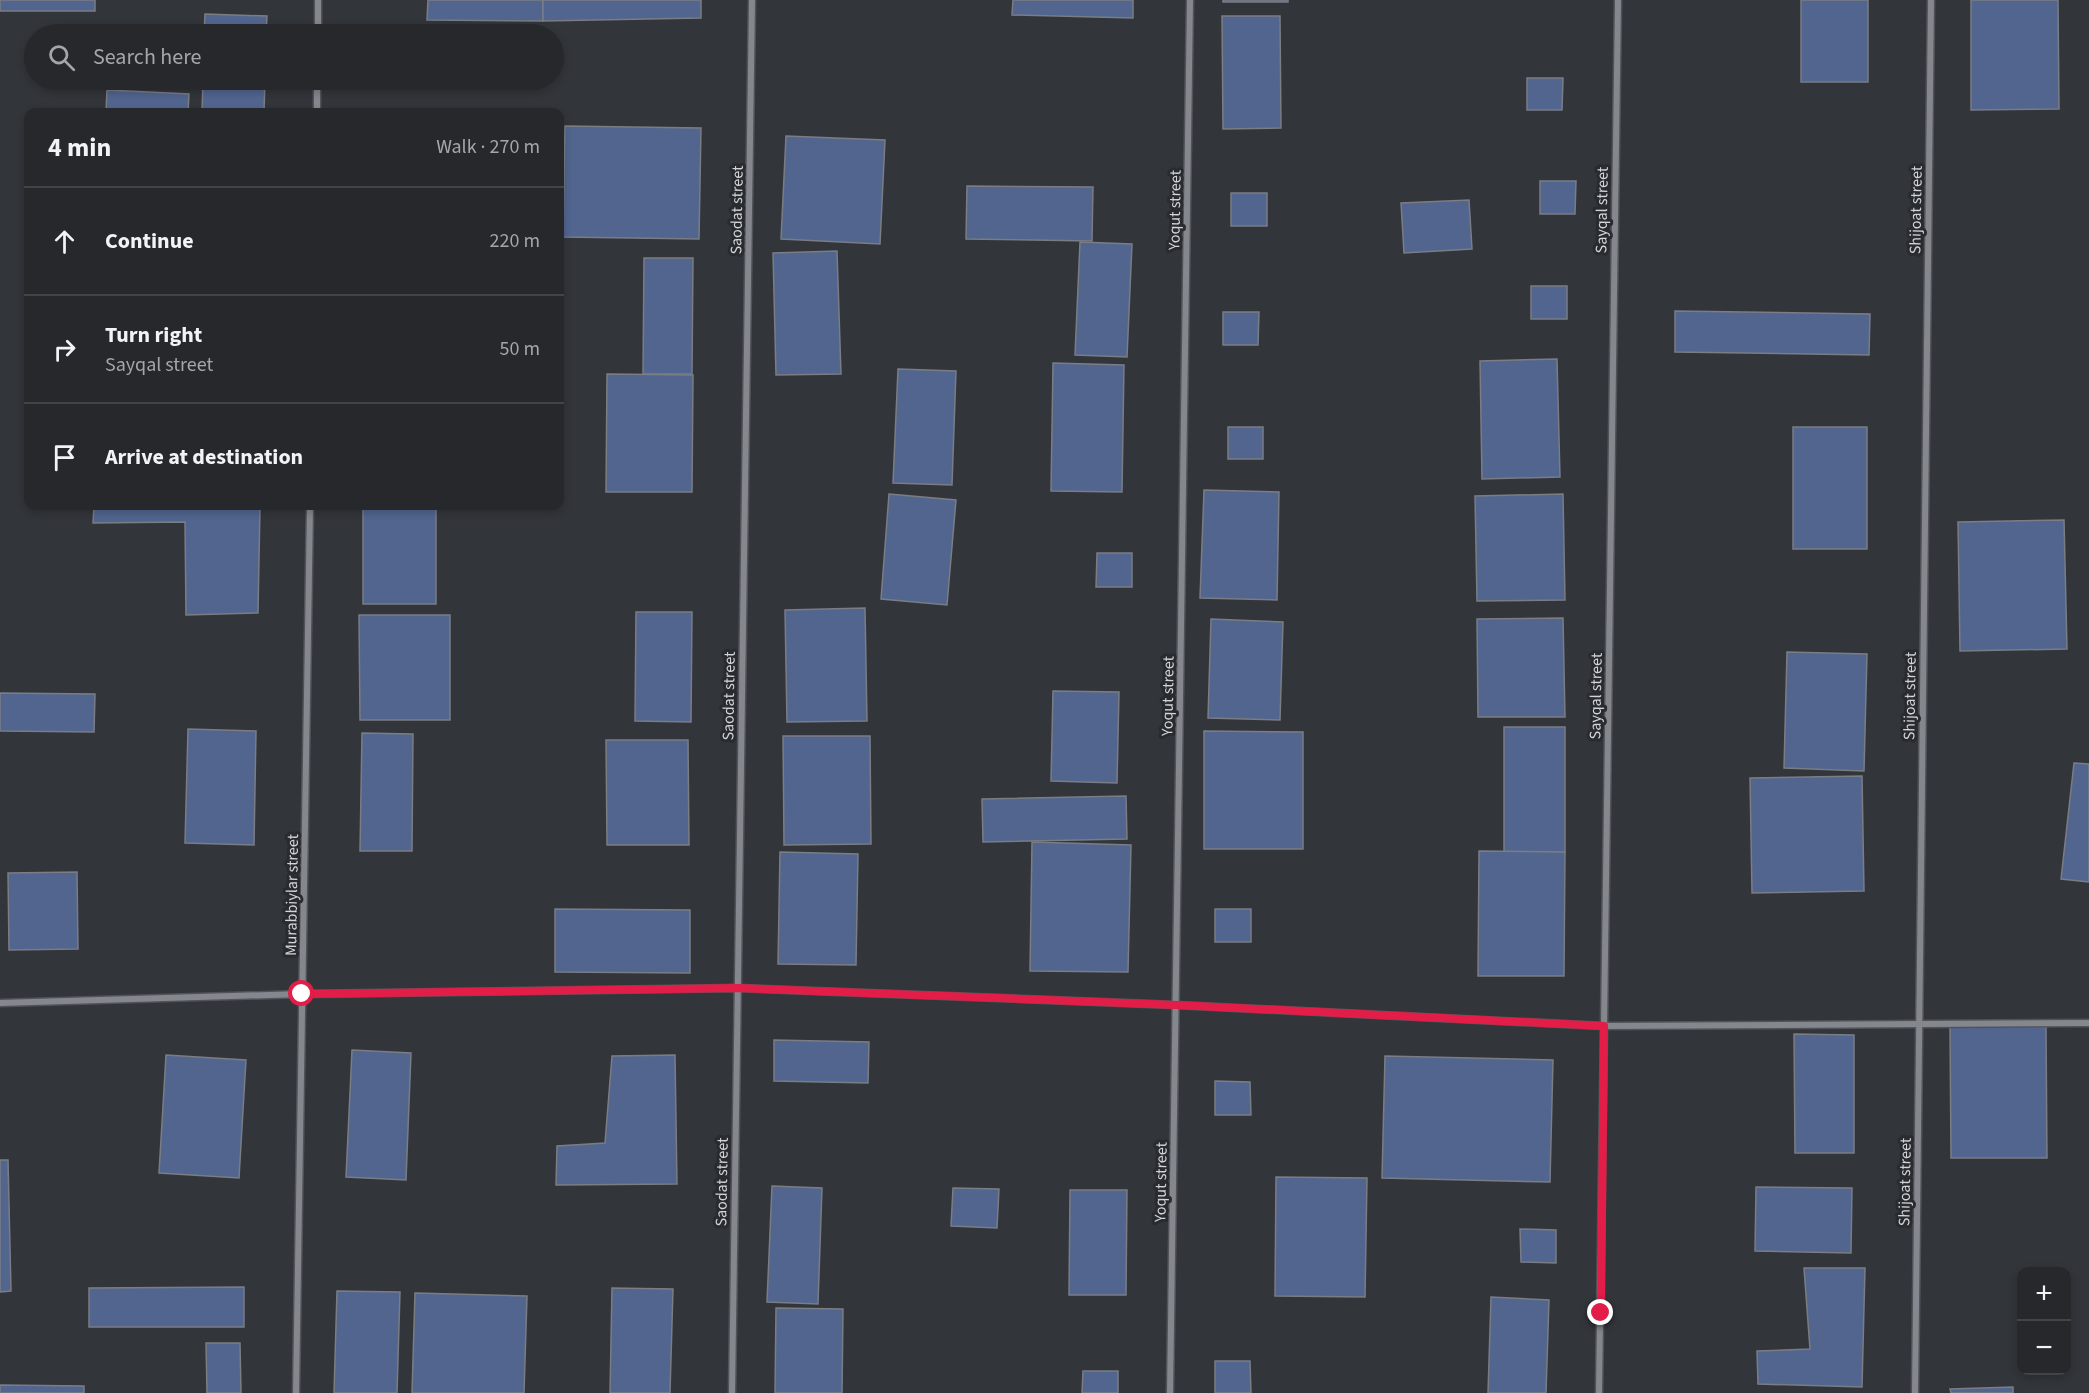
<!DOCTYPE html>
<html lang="en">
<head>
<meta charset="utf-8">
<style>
  :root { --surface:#26282c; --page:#323438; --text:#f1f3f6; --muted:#a4a6a9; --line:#424448 }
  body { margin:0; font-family:"Source Sans 3",sans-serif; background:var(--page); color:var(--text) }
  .controls { position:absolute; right:18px; bottom:18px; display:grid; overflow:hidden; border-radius:12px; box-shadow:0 3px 9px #0003 }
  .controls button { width:54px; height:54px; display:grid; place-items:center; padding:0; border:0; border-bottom:2px solid var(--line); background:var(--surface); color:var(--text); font:30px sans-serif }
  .stop { position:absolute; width:18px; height:18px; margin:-14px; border:4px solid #e11d48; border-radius:50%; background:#fff }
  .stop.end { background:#e11d48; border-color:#fff; box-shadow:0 2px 6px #0008 }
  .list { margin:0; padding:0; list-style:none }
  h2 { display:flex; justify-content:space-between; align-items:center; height:78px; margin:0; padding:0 24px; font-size:26px }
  h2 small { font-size:20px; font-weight:400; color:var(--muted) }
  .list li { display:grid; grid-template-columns:39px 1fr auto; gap:18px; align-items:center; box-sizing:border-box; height:108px; padding:0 24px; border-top:2px solid var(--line) }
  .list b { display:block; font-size:22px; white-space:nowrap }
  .list p { margin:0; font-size:20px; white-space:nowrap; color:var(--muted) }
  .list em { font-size:20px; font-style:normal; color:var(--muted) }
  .icon { flex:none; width:33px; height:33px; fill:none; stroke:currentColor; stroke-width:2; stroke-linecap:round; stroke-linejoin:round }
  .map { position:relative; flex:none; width:2089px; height:1393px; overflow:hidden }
  .search { position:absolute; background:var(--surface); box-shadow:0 3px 9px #0003; left:24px; top:24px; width:540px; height:66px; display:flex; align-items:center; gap:15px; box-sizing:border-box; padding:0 21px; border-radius:33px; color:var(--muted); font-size:22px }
  .panel { position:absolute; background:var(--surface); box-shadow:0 3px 9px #0003; left:24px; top:108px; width:540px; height:402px; border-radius:12px }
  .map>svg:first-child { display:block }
  .building { fill:#51658f; stroke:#7a7d84; stroke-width:1.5 }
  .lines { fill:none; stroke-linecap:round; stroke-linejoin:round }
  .street-casing { stroke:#515358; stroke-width:9 }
  .street { stroke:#84878e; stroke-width:6 }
  .route { stroke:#e11d48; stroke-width:8 }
  .labels { text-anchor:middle; stroke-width:6; stroke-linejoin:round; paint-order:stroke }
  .street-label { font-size:16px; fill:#d2d4d7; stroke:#282b30 }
</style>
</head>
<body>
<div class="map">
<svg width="2089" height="1393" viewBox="0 0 2089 1393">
  <rect width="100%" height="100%" fill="#32353a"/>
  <!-- building -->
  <g class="building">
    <rect x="0" y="0" width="95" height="11"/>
    <polygon points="428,0 543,0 543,21 427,20"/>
    <polygon points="543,0 701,0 701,18 543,21"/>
    <polygon points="1013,0 1133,0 1133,18 1012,15"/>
    <rect x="1223" y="0" width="65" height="2"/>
    <rect x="1801" y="0" width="67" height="82"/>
    <polygon points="1971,0 2058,0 2059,109 1971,110"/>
    <polygon points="205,14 267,16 266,34 204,34"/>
    <polygon points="1222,16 1280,16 1281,128 1223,129"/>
    <polygon points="1527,78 1563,78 1562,110 1527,110"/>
    <polygon points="203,80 265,80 264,112 202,112"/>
    <polygon points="107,90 189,94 188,112 106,112"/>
    <polygon points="565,126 701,128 699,239 563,237"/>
    <polygon points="786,136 885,140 880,244 781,239"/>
    <polygon points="1540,181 1576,181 1575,214 1540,214"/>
    <polygon points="967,186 1093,187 1092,241 966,239"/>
    <rect x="1231" y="193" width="36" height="33"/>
    <polygon points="1469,200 1472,249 1404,253 1401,203"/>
    <polygon points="1080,242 1132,244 1127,357 1075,355"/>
    <polygon points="837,251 841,374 776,375 773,253"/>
    <polygon points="644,258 693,258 692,374 643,374"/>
    <rect x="1531" y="286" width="36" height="33"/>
    <polygon points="1675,311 1870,314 1869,355 1675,352"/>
    <polygon points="1223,312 1259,312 1258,345 1223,345"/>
    <polygon points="1557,359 1560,477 1482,479 1480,361"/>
    <polygon points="1053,363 1124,365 1122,492 1051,491"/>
    <polygon points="898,369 956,371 952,485 893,483"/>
    <polygon points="607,374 693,375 692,492 606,492"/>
    <rect x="1228" y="427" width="35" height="32"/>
    <rect x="1793" y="427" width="74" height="122"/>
    <polygon points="1204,490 1279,492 1277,600 1200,598"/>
    <polygon points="889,494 956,500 947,605 881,599"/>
    <polygon points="1563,494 1565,600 1477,601 1475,496"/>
    <polygon points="94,506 260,506 258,613 186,615 185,522 93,523"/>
    <rect x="363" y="506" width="73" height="98"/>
    <polygon points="2064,520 2067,649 1960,651 1958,522"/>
    <polygon points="1097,553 1132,553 1132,587 1096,587"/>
    <polygon points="865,608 867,721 787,722 785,610"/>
    <polygon points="636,612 692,612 691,722 635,721"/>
    <polygon points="359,615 450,615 450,720 360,720"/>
    <polygon points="1563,618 1565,717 1478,717 1477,619"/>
    <polygon points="1211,619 1283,622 1280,720 1208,718"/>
    <polygon points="1787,652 1867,654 1864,771 1784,768"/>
    <polygon points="1053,691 1119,692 1117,783 1051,781"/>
    <polygon points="0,693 95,694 94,732 0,731"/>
    <rect x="1504" y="727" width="61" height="125"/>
    <polygon points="188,729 256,731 254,845 185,843"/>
    <polygon points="1204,731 1303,732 1303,849 1204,849"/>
    <polygon points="362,733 413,734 412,851 360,851"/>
    <polygon points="783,736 870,736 871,844 784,845"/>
    <polygon points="606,740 688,740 689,845 607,845"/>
    <polygon points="2074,763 2089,764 2089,882 2061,879"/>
    <polygon points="1862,776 1864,891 1752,893 1750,778"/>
    <polygon points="1126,796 1127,839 983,842 982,799"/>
    <polygon points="1032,842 1131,845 1128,972 1030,971"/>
    <polygon points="1479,851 1565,852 1564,976 1478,976"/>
    <polygon points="780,852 858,854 856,965 778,964"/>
    <polygon points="77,872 78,949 9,950 8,873"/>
    <polygon points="555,909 690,910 690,973 555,972"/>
    <rect x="1215" y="909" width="36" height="33"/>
    <polygon points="1950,1027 2046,1027 2047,1158 1951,1158"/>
    <polygon points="1794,1034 1854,1035 1854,1153 1795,1153"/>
    <polygon points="774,1040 869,1042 868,1083 774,1081"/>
    <polygon points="352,1050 411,1053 406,1180 346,1177"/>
    <polygon points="166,1055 246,1060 239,1178 159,1173"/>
    <polygon points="675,1055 677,1184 556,1185 557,1146 605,1143 612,1056"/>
    <polygon points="1385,1056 1553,1060 1550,1182 1382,1178"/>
    <polygon points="1215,1081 1250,1082 1251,1115 1215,1115"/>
    <polygon points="0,1160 8,1160 11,1291 0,1292"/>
    <polygon points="1276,1177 1367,1178 1365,1297 1275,1296"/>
    <polygon points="772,1186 822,1188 818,1304 767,1302"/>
    <polygon points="1756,1187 1852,1188 1851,1253 1755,1251"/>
    <polygon points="953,1188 999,1189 997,1228 951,1226"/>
    <polygon points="1070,1190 1127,1190 1126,1295 1069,1295"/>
    <polygon points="1520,1229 1556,1230 1556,1263 1521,1262"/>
    <polygon points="1804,1268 1865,1268 1862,1387 1758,1384 1757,1351 1810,1349"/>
    <polygon points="244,1287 244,1327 89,1327 89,1288"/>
    <polygon points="612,1288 673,1289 670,1393 610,1393"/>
    <polygon points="337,1291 400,1292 397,1393 334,1393"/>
    <polygon points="415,1293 527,1296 524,1393 412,1393"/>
    <polygon points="1491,1297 1549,1300 1546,1393 1488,1393"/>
    <polygon points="776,1308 843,1309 842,1393 775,1393"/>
    <polygon points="206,1343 240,1343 241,1393 207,1393"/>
    <polygon points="1215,1361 1250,1361 1251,1393 1215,1393"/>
    <polygon points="1083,1371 1118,1371 1118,1393 1082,1393"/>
    <polygon points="0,1385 84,1386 84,1393 0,1393"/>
    <polygon points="2013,1387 2013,1393 1951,1393 1950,1389"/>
  </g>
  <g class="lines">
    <defs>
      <g id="street">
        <polyline points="318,34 318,0"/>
        <polyline points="317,112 317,80"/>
        <polyline points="0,1003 302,994 738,988 1176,1005 1604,1026 2089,1023"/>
        <polyline points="296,1393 310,506"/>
        <polyline points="732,1393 752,0"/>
        <polyline points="1170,1393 1190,0"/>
        <polyline points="1599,1393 1618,0"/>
        <polyline points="1915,1393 1931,0"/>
      </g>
    </defs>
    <!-- street casing -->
    <use href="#street" class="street-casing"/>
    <!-- street -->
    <use href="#street" class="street"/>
  </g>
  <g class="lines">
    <!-- route -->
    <polyline class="route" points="302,994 738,988 1176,1005 1604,1026 1601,1313"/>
  </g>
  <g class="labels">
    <!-- street labels -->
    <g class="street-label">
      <text transform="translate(736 210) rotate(-89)" y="6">Saodat street</text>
      <text transform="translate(1174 210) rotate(-89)" y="6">Yoqut street</text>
      <text transform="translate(1601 210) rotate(-89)" y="6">Sayqal street</text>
      <text transform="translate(1915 210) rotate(-89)" y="6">Shijoat street</text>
      <text transform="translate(728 696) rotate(-89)" y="6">Saodat street</text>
      <text transform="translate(1167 696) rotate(-89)" y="6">Yoqut street</text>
      <text transform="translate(1595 696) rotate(-89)" y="6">Sayqal street</text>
      <text transform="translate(1909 696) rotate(-89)" y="6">Shijoat street</text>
      <text transform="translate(291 895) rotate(-89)" y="6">Murabbiylar street</text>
      <text transform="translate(721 1182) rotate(-89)" y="6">Saodat street</text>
      <text transform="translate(1160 1182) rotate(-89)" y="6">Yoqut street</text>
      <text transform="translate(1904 1182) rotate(-89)" y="6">Shijoat street</text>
    </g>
  </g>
</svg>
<div class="controls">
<button>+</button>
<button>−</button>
</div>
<div class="stop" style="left:302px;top:994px"></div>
<div class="stop end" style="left:1601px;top:1313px"></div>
<div class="search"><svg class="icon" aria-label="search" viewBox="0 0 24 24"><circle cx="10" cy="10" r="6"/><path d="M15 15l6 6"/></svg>Search here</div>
<section class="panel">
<h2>4 min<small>Walk · 270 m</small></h2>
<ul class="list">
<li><svg class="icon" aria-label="ahead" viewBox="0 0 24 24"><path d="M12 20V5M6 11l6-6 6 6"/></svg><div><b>Continue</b></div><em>220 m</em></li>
<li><svg class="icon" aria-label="right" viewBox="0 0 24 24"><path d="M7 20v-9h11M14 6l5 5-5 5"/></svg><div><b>Turn right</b><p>Sayqal street</p></div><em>50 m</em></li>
<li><svg class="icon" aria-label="arrive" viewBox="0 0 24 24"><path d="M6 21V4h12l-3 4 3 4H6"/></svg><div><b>Arrive at destination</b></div></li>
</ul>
</section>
</div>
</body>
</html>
